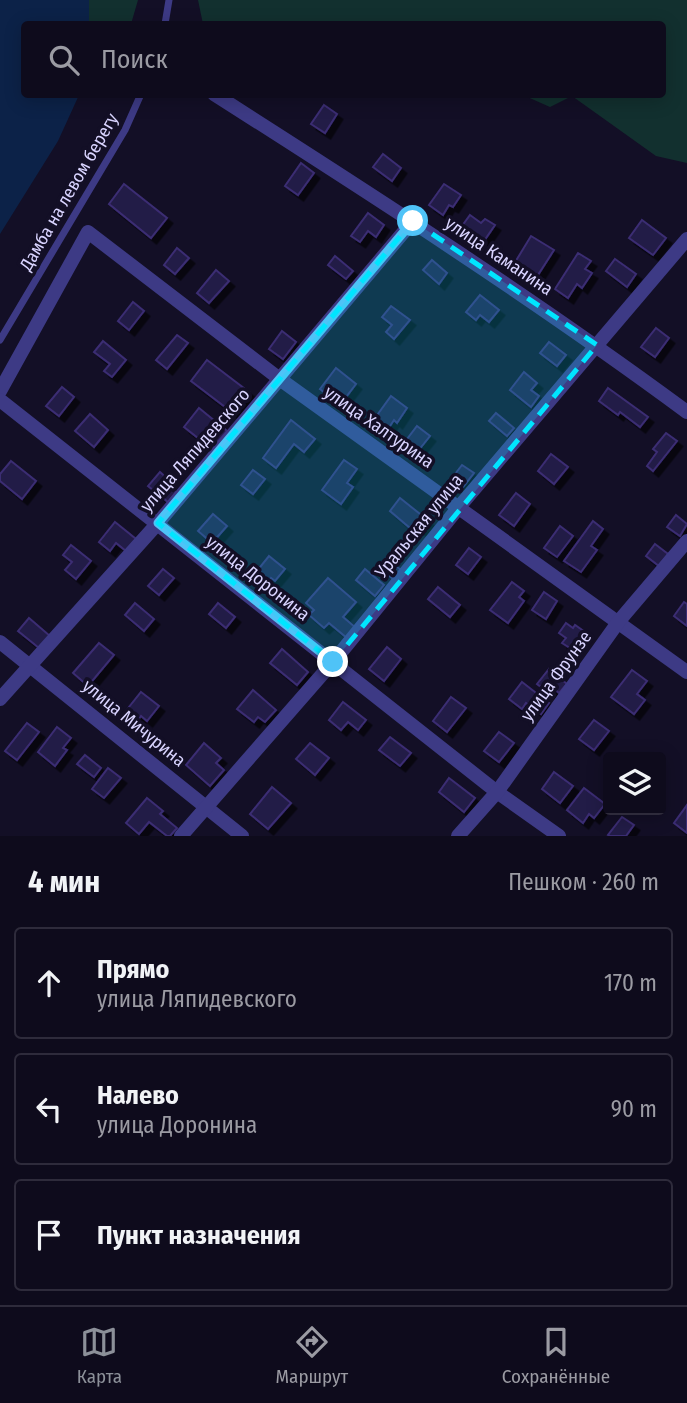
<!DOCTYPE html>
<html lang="ru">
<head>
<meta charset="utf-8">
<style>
  :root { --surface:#0e0b1c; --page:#1c1929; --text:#f1f3f6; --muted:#9b9ba3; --line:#2e2b3b; --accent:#8c9099 }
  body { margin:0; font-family:"Fira Sans Condensed",sans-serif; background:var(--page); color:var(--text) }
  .controls { position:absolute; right:21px; bottom:21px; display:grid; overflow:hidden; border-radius:7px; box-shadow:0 4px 18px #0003 }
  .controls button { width:63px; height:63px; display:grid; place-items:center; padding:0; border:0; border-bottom:2px solid var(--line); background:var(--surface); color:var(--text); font:35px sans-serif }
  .stop { position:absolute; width:21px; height:21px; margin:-16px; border:5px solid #4fc3f7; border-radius:50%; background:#fff }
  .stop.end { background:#4fc3f7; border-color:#fff; box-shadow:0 2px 7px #0008 }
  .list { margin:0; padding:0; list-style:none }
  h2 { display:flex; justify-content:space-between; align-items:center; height:91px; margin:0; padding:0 28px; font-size:30px }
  h2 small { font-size:23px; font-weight:400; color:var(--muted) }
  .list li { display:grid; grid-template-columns:46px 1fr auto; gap:21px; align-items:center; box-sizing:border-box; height:112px; margin:0 14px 14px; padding:0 14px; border:2px solid var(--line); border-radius:7px }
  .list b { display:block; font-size:26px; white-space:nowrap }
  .list p { margin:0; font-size:23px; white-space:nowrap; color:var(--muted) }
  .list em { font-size:23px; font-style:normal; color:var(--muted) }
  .icon { flex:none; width:38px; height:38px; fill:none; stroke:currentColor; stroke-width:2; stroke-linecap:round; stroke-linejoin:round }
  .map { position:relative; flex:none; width:687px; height:836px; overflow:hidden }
  .search { position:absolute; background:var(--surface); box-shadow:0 4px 18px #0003; left:21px; right:21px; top:21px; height:77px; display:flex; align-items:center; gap:18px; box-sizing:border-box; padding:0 24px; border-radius:7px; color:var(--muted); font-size:26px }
  .sheet { height:469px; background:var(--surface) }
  nav { display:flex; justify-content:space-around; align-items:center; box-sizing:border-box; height:98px; border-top:2px solid var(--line); background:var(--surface); font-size:19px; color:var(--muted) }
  nav a { display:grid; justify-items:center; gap:4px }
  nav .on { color:var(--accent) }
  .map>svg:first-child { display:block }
  .green { fill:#12302f }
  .water { fill:#0c2248 }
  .building { fill:#241b47; stroke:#3b2d73; stroke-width:2; filter:url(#shadow) }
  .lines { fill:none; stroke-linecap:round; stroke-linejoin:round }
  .lane { stroke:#3d3a85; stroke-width:7 }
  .street { stroke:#3d3a85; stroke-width:14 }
  .route { stroke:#4fc3f7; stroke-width:9 }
  .marked { fill:#00e5ff; fill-opacity:0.2; stroke:#00e5ff; stroke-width:5; stroke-dasharray:14 9; stroke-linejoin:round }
  .labels { text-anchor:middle; stroke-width:7; stroke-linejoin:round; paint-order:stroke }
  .street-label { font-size:18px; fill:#d9d4ff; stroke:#130f26 }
</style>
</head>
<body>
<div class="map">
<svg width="687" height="836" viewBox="0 0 687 836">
  <defs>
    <filter id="shadow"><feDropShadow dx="5.5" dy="5.5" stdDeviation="0" flood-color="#0009"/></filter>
  </defs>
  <rect width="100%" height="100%" fill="#130f26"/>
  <!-- green -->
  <g class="green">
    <polygon points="89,0 138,0 131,24 89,24"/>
    <polygon points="198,0 687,0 687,163 656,156 572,96 550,107 523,95 662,94 662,24 372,24 363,21 359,24 203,24"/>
  </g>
  <!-- water -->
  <polygon class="water" points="0,0 89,0 89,24 24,24 24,94 79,95 58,141 0,234"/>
  <!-- building -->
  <g class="building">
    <polygon points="324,105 337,114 325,133 311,124"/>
    <polygon points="383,154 401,168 392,181 373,167"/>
    <polygon points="301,163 314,173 298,195 285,186"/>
    <polygon points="124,184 167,218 151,238 109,204"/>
    <polygon points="444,184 461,195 453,207 449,205 443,215 429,205"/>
    <polygon points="368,213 384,225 376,237 368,231 360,242 351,236"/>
    <polygon points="470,215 481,223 485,219 495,225 484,241 462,226"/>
    <polygon points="642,220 666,238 653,255 629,238"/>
    <polygon points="531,236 554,250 536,278 514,264"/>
    <polygon points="177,248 189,258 175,274 164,265"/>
    <polygon points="578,253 591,261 585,269 592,273 582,288 577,284 568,298 555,289"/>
    <polygon points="335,256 353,271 346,279 328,265"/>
    <polygon points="615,259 636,274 627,287 606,271"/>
    <polygon points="432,260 447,273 439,284 423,270"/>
    <polygon points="216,270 229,281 209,303 197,293"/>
    <polygon points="480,295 499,310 489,322 480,315 476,320 466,312"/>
    <polygon points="133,302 144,311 129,330 118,321"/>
    <polygon points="391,306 410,320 394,339 386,332 392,325 382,317"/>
    <polygon points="656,328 669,338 655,357 641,347"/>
    <polygon points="282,331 296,342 283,359 269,349"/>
    <polygon points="177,335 188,343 167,369 156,360"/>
    <polygon points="103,341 126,360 112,377 104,371 110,364 94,352"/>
    <polygon points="549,342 566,355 557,366 540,353"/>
    <polygon points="207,360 249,392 233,413 191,381"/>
    <polygon points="336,368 356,384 340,405 320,389"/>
    <polygon points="524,372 537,383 531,390 539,396 531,407 510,390"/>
    <polygon points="62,387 74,397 59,416 46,406"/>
    <polygon points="608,388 648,417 640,427 620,412 618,415 599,401"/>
    <polygon points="391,396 407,408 397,423 394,420 384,435 370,425"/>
    <polygon points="199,408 227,431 216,444 207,436 203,442 184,427"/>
    <polygon points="496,413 514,428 507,436 489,421"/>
    <polygon points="90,414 108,430 94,447 75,431"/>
    <polygon points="291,420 315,439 304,452 294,444 276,468 263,458"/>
    <polygon points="417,426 430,436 414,456 401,447"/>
    <polygon points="666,433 677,441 653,471 647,466 657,452 653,449"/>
    <polygon points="551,454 568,467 554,484 538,471"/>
    <polygon points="344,460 357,469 347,483 353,487 341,504 322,490"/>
    <polygon points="11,461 36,481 22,499 0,481 0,474"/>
    <polygon points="462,465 474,473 463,487 452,478"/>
    <polygon points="253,470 265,479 253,494 241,485"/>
    <polygon points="160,472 170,481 167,484 176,492 168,502 148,486"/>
    <polygon points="516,493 530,504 514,526 499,515"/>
    <polygon points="400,498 430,522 423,532 413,524 410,528 390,511"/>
    <polygon points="213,514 227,526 212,543 198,531"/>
    <polygon points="676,515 687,524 680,536 667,527"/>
    <polygon points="593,521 603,529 591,546 597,550 581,572 564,561"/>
    <polygon points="115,522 136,539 126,551 116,543 110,551 99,542"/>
    <polygon points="560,526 573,536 557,557 544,548"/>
    <polygon points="655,544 668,554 659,566 646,556"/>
    <polygon points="71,545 91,561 76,579 65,570 72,562 63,555"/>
    <polygon points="469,548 481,557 468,574 456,565"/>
    <polygon points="269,556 285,569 275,581 271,578 265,587 252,577"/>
    <polygon points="386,558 401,570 393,579 378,567"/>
    <polygon points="163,569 174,578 159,595 148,586"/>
    <polygon points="365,569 384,585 375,596 356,580"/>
    <polygon points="328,578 356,602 343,617 356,628 347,638 329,623 324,628 309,615 314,610 306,603"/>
    <polygon points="512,582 524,591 519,597 524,601 508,623 490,610"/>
    <polygon points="438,587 460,605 450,617 428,599"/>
    <polygon points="544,592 557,601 546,619 532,610"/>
    <polygon points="684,602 687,604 687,626 674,616"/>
    <polygon points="135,603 154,619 144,631 125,615"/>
    <polygon points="218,603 235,617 226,628 209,614"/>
    <polygon points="29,618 50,636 39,648 18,631"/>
    <polygon points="566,623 573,628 575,625 585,632 573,650 562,643 566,638 559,633"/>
    <polygon points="99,643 114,655 88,686 73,673"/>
    <polygon points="387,647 401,659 384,681 369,669"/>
    <polygon points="282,649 308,672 297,685 270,663"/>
    <polygon points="549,669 567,684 559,693 554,689 550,694 537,684"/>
    <polygon points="632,670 647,681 637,694 645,700 634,714 611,697"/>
    <polygon points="522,682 549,703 541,714 526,703 522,709 509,699"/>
    <polygon points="253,690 276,710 265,722 258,717 254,722 237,709"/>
    <polygon points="141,692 159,706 147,721 141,716 137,721 125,712"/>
    <polygon points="451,697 466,708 447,732 433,721"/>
    <polygon points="343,702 366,720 358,730 348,722 341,730 329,720"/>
    <polygon points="594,720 609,731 594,750 579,739"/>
    <polygon points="27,723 39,732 17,760 5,751"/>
    <polygon points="57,727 71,738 63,748 67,750 55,766 38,752"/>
    <polygon points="499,732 514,743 499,762 484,751"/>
    <polygon points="390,737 411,753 400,766 379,750"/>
    <polygon points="204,743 221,758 216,763 224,770 210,786 186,765"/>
    <polygon points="310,743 329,758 315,775 296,759"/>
    <polygon points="85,755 101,768 94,777 77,764"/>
    <polygon points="108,768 121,778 104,798 92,789"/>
    <polygon points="554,772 573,786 560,803 542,789"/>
    <polygon points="449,778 475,798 464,812 439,792"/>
    <polygon points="272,787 291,803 268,829 250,814"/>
    <polygon points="584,788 605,804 594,818 589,814 583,823 567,810"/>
    <polygon points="147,798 163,811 160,814 177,828 170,836 167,836 149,822 139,834 126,823"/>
    <polygon points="687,805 687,833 674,823"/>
    <polygon points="622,817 634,825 626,836 610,836 608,835"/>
  </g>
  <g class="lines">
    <!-- lane -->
    <g class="lane">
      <polyline points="165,24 169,0"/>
      <polyline points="0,340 125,130 141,94"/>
    </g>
    <!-- street -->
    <g class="street">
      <path d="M214 94C374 196 534 299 687 412"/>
      <polyline points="0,391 88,232 281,380 687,672"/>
      <polyline points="0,400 497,792 559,836"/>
      <polyline points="0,642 242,836"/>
      <polyline points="0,699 158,523 413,221"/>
      <polyline points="181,836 333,662 459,507 687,239"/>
      <polyline points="458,836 497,792 619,621 687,541"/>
    </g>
  </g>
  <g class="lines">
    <!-- route -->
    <polyline class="route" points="333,662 158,523 413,221"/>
  </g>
  <!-- marked area -->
  <path class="marked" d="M413 221 597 345 333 662 158 523Z"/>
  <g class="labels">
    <!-- street labels -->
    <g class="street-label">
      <text transform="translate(69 192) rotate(-60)" y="6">Дамба на левом берегу</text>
      <text transform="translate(499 256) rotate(34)" y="6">улица Каманина</text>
      <text transform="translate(379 427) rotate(35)" y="6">улица Халтурина</text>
      <text transform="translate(195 450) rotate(-49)" y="6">улица Ляпидевского</text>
      <text transform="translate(419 526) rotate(-51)" y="6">Уральская улица</text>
      <text transform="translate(258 578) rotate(38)" y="6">улица Доронина</text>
      <text transform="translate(556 676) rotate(-54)" y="6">улица Фрунзе</text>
      <text transform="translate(134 723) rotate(39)" y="6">улица Мичурина</text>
    </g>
  </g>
</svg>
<div class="controls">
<button><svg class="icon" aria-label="layers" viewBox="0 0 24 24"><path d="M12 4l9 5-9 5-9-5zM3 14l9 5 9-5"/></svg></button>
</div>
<div class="stop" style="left:413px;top:221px"></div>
<div class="stop end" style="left:333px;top:662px"></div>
<div class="search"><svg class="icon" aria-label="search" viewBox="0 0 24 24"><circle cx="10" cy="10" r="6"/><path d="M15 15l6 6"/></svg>Поиск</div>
</div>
<section class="sheet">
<h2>4 мин<small>Пешком · 260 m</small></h2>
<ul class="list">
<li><svg class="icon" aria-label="ahead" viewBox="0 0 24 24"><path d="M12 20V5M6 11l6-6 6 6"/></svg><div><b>Прямо</b><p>улица Ляпидевского</p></div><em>170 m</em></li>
<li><svg class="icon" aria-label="left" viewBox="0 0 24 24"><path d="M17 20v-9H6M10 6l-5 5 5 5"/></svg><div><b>Налево</b><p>улица Доронина</p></div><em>90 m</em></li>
<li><svg class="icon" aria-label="arrive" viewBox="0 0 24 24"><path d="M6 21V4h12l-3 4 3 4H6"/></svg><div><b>Пункт назначения</b></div></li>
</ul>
</section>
<nav>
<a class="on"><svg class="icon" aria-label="map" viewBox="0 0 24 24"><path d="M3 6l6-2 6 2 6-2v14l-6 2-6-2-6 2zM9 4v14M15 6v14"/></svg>Карта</a>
<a><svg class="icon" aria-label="directions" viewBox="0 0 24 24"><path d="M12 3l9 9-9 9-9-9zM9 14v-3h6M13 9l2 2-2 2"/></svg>Маршрут</a>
<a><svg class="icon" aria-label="saved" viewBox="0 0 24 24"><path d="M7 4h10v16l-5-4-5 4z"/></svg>Сохранённые</a>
</nav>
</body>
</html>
